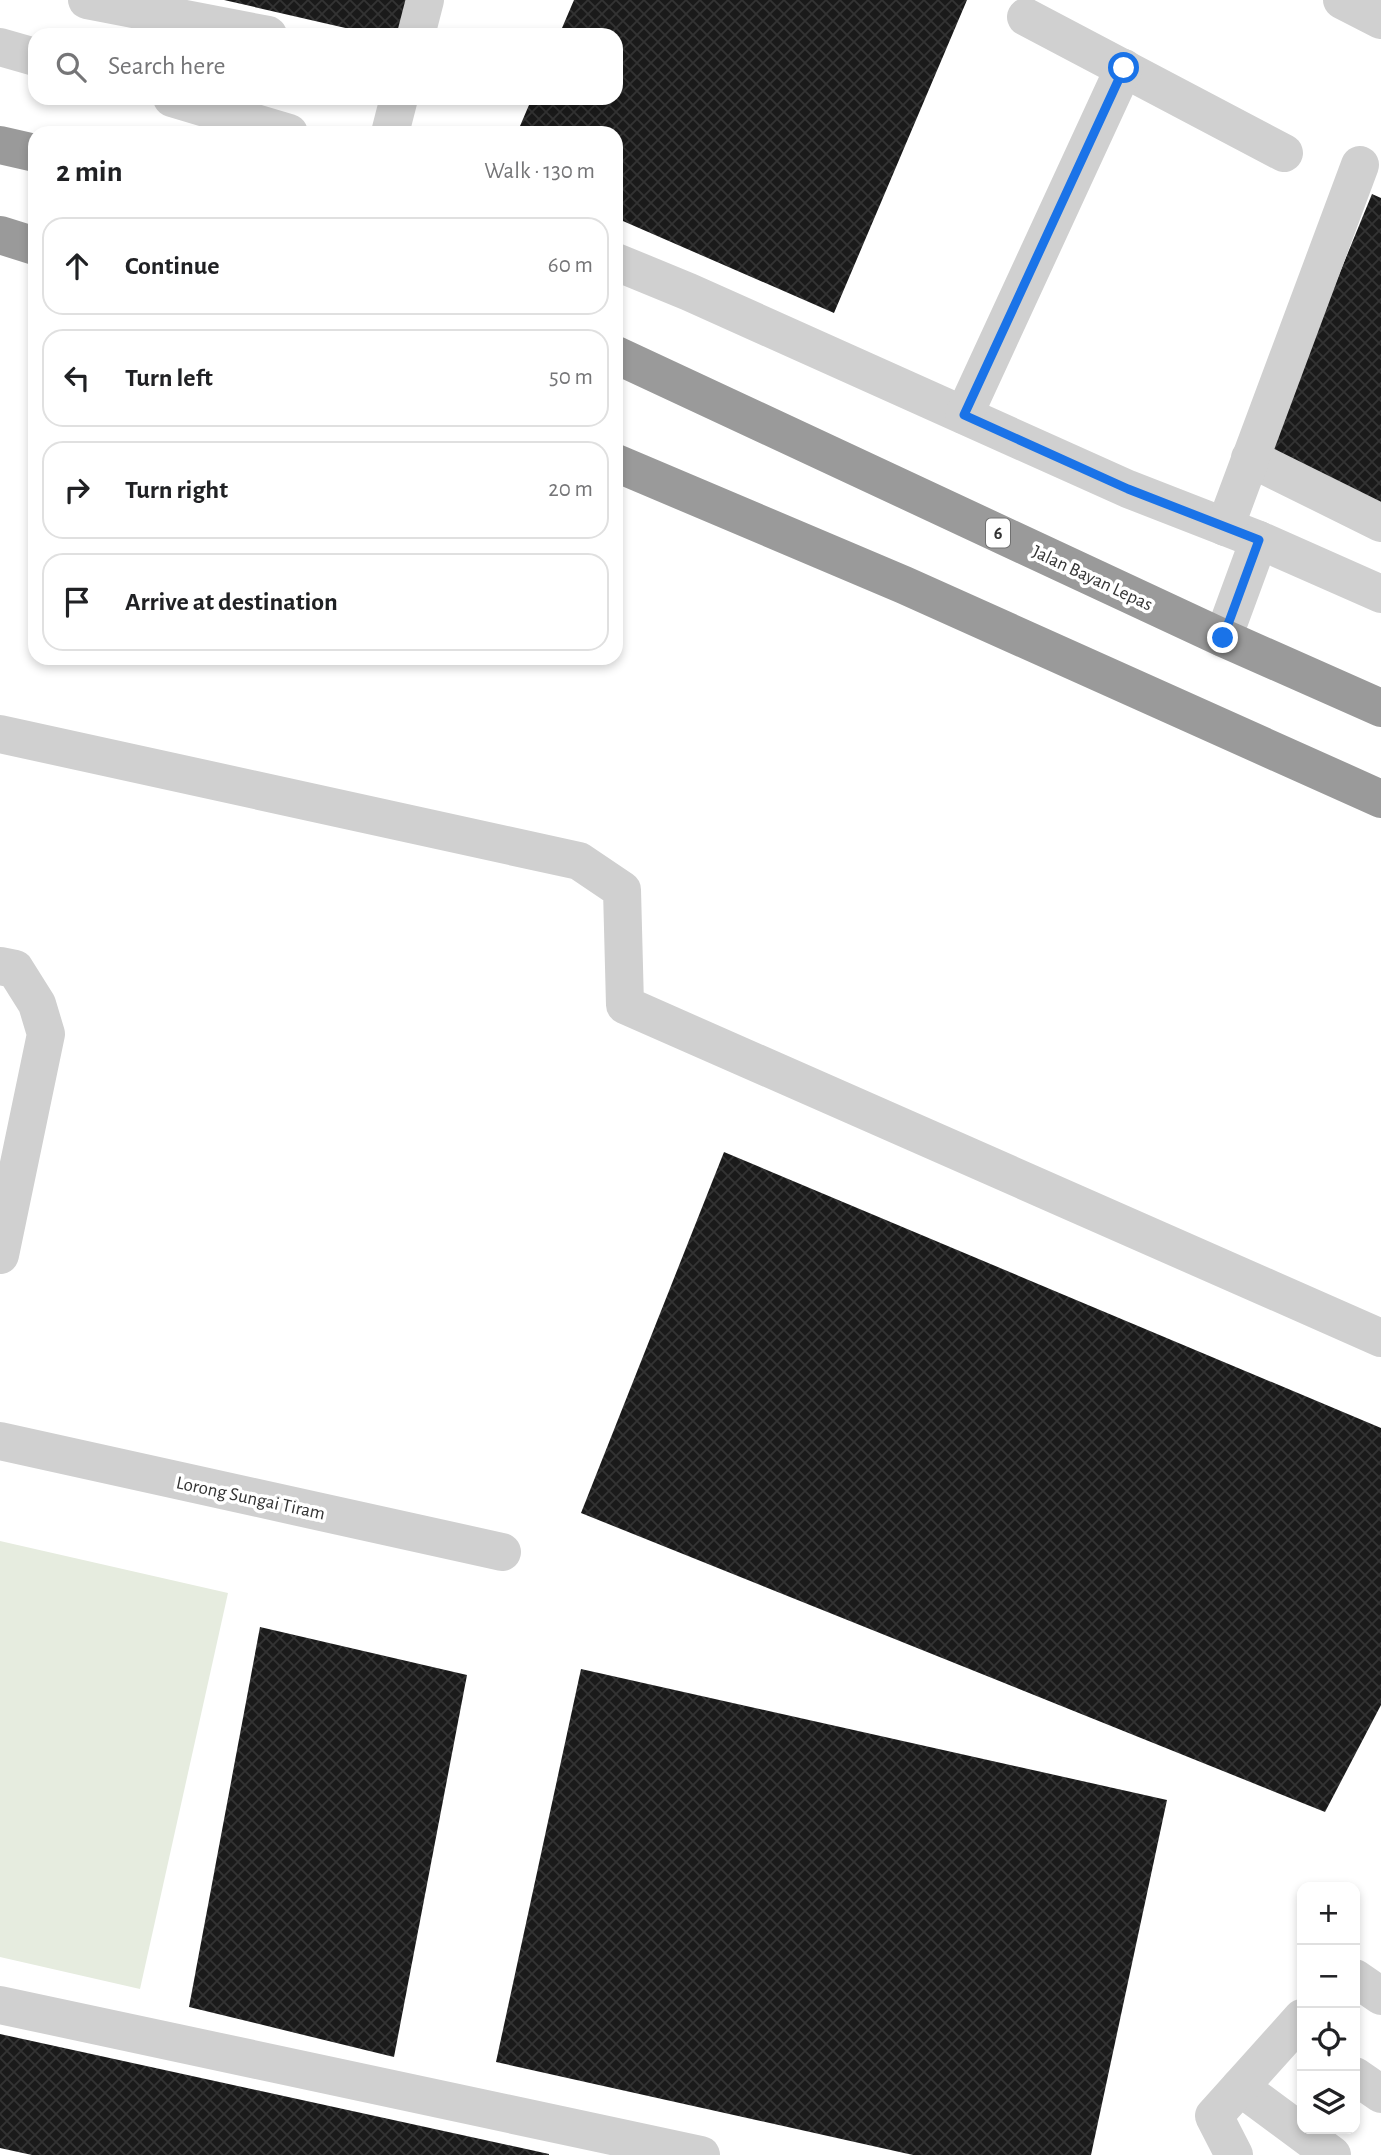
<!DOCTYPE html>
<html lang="en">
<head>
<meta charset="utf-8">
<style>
  :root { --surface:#fff; --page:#f2f2f2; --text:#202124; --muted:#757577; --line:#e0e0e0 }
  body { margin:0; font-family:"Alegreya Sans",sans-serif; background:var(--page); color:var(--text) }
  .controls { position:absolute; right:21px; bottom:21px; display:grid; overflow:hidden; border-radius:14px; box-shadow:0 4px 10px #0003 }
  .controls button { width:63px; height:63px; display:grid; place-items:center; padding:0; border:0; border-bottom:2px solid var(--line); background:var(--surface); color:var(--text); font:35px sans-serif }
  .stop { position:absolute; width:21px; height:21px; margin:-16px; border:5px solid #1a73e8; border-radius:50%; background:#fff }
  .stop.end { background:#1a73e8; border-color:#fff; box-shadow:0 2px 7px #0008 }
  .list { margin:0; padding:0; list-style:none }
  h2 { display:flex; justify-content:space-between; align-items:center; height:91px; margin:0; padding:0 28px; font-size:30px }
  h2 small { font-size:23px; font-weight:400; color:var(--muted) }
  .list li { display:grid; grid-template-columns:46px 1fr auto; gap:21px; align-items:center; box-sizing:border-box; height:98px; margin:0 14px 14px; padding:0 14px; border:2px solid var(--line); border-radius:21px }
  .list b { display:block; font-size:26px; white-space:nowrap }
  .list em { font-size:23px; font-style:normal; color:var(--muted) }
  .icon { flex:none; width:38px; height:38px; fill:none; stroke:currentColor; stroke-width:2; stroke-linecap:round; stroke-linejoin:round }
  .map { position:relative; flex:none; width:1381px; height:2155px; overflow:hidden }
  .search { position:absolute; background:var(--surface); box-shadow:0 4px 10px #0003; left:28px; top:28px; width:595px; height:77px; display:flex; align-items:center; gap:18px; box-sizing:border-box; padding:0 24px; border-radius:21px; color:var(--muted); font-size:26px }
  .panel { position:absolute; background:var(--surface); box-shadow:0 4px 10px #0003; left:28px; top:126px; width:595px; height:539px; border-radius:21px }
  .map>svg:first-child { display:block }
  .park { fill:#e6ecdf }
  .building { fill:url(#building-cross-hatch) }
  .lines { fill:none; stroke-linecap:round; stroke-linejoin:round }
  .minor { stroke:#d0d0d0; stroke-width:38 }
  .highway { stroke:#9a9a9a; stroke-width:38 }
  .route { stroke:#1a73e8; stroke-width:9 }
  .labels { text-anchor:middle; stroke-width:7; stroke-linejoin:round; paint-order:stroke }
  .shield { fill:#fff; stroke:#707070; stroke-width:2 }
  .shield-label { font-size:18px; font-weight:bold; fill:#333 }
  .street-label { font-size:19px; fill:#333; stroke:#fff }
</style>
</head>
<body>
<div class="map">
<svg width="1381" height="2155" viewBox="0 0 1381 2155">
  <defs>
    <pattern id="building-cross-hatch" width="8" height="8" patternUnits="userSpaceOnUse" patternTransform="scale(1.75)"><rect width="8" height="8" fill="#1a1a1a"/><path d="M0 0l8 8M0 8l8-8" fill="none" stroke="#333"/></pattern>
  </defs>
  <rect width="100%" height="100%" fill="#fff"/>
  <!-- park -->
  <polygon class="park" points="0,1541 228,1593 140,1989 0,1957"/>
  <!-- building -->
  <g class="building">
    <polygon points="224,0 422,0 415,35 376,35"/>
    <polygon points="574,0 967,0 834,313 616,218 616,133 517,133 532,98 616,98 616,35 559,35"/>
    <polygon points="1372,194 1381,198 1381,509 1263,460"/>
    <polygon points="724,1152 1381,1428 1381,1705 1325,1812 581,1513"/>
    <polygon points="260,1627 467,1675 394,2057 189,2007"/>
    <polygon points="581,1669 1167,1800 1091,2155 913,2155 496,2062"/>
    <polygon points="0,2034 549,2154 549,2155 32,2155 0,2148"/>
  </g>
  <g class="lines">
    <!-- minor -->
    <g class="minor">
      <polyline points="87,0 268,35"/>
      <polyline points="1342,0 1381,20"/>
      <polyline points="1026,17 1284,153"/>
      <polyline points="416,35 425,0"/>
      <polyline points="0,47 35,57"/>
      <polyline points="172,98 289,133"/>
      <polyline points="390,133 399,98"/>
      <polyline points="616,262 689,292 1128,489 1259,540 1223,638"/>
      <polyline points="964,415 1124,68"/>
      <polyline points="1250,458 1381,523"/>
      <polyline points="1225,527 1360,165"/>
      <polyline points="1259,540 1381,594"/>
      <polyline points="0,734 579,861 622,890 625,1005 1381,1338"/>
      <polyline points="0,966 15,969 37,1004 46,1034 0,1255"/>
      <polyline points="0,1441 502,1552"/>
      <polyline points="1355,1978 1381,1996"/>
      <polyline points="0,2005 701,2155"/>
      <polyline points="1355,2076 1381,2094"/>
      <polyline points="1240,2087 1332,2155"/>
      <polyline points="1234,2155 1214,2116 1302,2018"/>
    </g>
    <!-- highway -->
    <g class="highway">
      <polyline points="0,145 35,153"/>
      <polyline points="0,235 35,246"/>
      <polyline points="616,355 1223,638 1381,708"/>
      <polyline points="616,463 904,585 1381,799"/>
    </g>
  </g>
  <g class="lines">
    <!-- route -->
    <polyline class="route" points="1124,68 964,415 1128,489 1259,540 1223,638"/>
  </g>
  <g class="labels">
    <!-- shield labels -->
    <rect class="shield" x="986" y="518.5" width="24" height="29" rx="5"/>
    <g class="shield-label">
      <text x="998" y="539">6</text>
    </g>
    <!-- street labels -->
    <g class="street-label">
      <text transform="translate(1093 577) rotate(25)" y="7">Jalan Bayan Lepas</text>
      <text transform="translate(251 1497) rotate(12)" y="7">Lorong Sungai Tiram</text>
    </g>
  </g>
</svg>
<div class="controls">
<button>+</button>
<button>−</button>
<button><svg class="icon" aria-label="locate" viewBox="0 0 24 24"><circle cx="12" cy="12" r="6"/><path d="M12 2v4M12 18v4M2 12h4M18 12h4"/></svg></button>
<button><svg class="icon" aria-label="layers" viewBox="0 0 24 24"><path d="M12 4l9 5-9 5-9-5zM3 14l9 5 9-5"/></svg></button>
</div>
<div class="stop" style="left:1124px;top:68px"></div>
<div class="stop end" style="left:1223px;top:638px"></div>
<div class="search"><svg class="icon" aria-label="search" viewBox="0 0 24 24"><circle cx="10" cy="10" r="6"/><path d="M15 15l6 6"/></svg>Search here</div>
<section class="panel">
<h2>2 min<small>Walk · 130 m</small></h2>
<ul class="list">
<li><svg class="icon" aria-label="ahead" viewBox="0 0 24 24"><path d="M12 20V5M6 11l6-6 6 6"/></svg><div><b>Continue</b></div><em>60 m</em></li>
<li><svg class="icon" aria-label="left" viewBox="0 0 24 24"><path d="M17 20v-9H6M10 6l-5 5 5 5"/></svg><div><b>Turn left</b></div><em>50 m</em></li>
<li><svg class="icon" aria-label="right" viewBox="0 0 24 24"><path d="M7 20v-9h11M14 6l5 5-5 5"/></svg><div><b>Turn right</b></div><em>20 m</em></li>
<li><svg class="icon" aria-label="arrive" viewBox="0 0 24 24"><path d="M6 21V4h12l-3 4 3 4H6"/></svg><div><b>Arrive at destination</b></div></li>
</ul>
</section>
</div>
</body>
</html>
